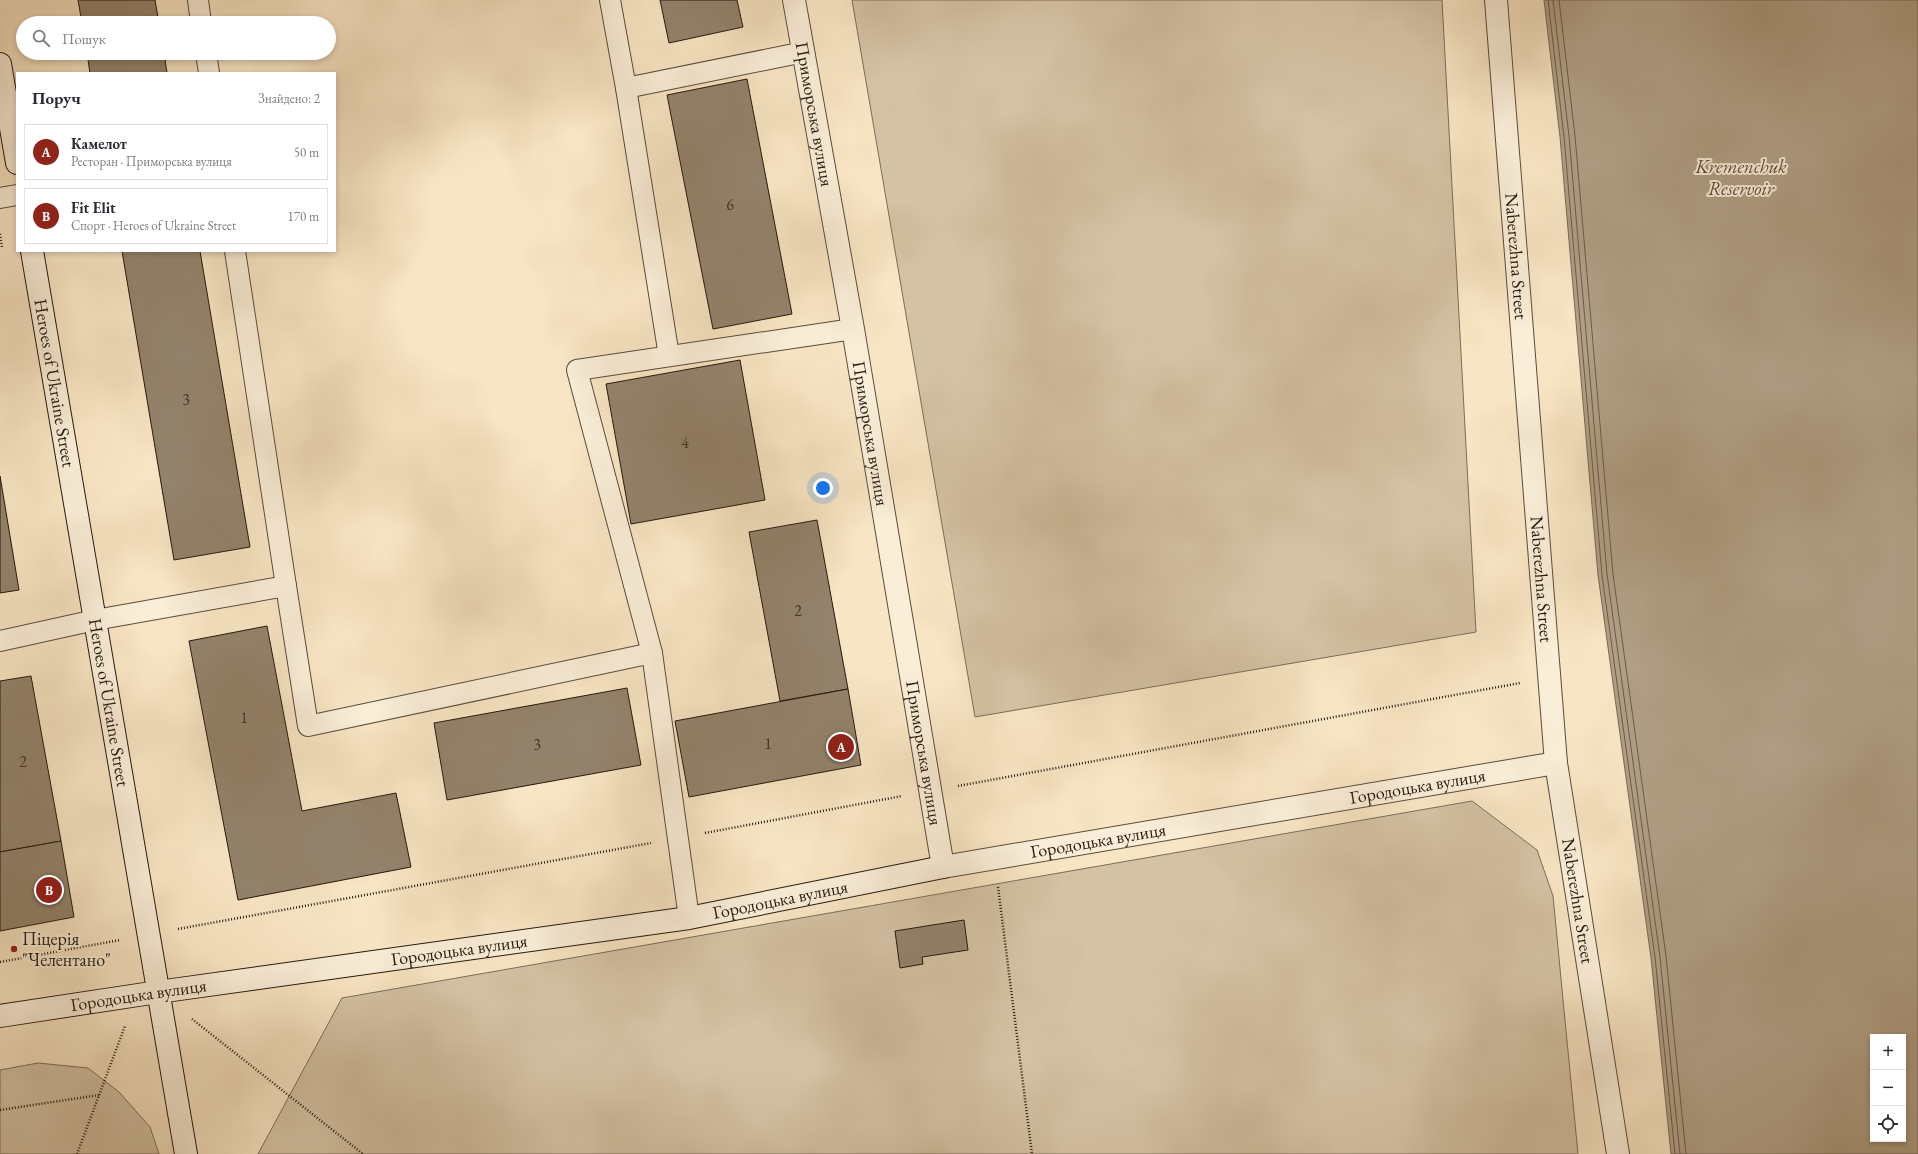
<!DOCTYPE html>
<html lang="uk">
<head>
<meta charset="utf-8">
<style>
  :root { --surface:#fff; --page:#f7f7f7; --text:#2b2b33; --muted:#7c7c81; --line:#e1e1e2; --accent:#8f2418 }
  body { margin:0; font-family:"EB Garamond",serif; background:var(--page); color:var(--text) }
  .controls { position:absolute; right:12px; bottom:12px; display:grid; overflow:hidden; border-radius:0px; box-shadow:0 2px 6px #0003 }
  .controls button { width:36px; height:36px; display:grid; place-items:center; padding:0; border:0; border-bottom:1px solid var(--line); background:var(--surface); color:var(--text); font:20px sans-serif }
  .you { position:absolute; left:823px; top:488px; width:14px; height:14px; margin:-10px; border:3px solid #fff; border-radius:50%; background:#1a73e8; box-shadow:0 0 0 6px #1a73e833 }
  .badge { display:grid; place-items:center; width:26px; height:26px; border-radius:50%; background:var(--accent); color:#fff; font-size:13px; font-weight:700 }
  .pin { position:absolute; translate:-50% -50%; border:2px solid #fff; box-shadow:0 1px 4px #0006 }
  .list { margin:0; padding:0; list-style:none }
  h2 { display:flex; justify-content:space-between; align-items:center; height:52px; margin:0; padding:0 16px; font-size:17px }
  h2 small { font-size:13px; font-weight:400; color:var(--muted) }
  .list li { display:grid; grid-template-columns:26px 1fr auto; gap:12px; align-items:center; box-sizing:border-box; height:56px; margin:0 8px 8px; padding:0 8px; border:1px solid var(--line); border-radius:0px }
  .list b { display:block; font-size:15px; white-space:nowrap }
  .list p { margin:0; font-size:13px; white-space:nowrap; color:var(--muted) }
  .list em { font-size:13px; font-style:normal; color:var(--muted) }
  .icon { flex:none; width:22px; height:22px; fill:none; stroke:currentColor; stroke-width:2; stroke-linecap:round; stroke-linejoin:round }
  .map { position:relative; flex:none; width:1918px; height:1154px; overflow:hidden }
  .search { position:absolute; background:var(--surface); box-shadow:0 2px 6px #0003; left:16px; top:16px; width:320px; height:44px; display:flex; align-items:center; gap:10px; box-sizing:border-box; padding:0 14px; border-radius:22px; color:var(--muted); font-size:15px }
  .panel { position:absolute; background:var(--surface); box-shadow:0 2px 6px #0003; left:16px; top:72px; width:320px; height:180px; border-radius:0px }
  .map>svg:first-child { display:block }
  .green { fill:#d4c2a4; stroke:#7c6d59 }
  .water { fill:#b09f85; stroke:#786955; fill-rule:evenodd }
  .lines { fill:none; stroke-linecap:round; stroke-linejoin:round }
  .shore { stroke:#6a5c4a; stroke-width:1 }
  .building { fill:#93836c; stroke:#25180e }
  .lane-casing { stroke:#5a4b3b; stroke-width:22 }
  .street-casing { stroke:#5a4b3b; stroke-width:24 }
  .secondary-casing { stroke:#25180e; stroke-width:24 }
  .path { stroke:#25180e; stroke-width:2.5; stroke-dasharray:1 2; stroke-linecap:butt }
  .lane { stroke:#faeed8; stroke-width:20 }
  .street { stroke:#faeed8; stroke-width:22 }
  .secondary { stroke:#faeed8; stroke-width:22 }
  .poi-dot { fill:#8f2418; stroke:#faeed8; stroke-width:1.5 }
  .labels { text-anchor:middle; stroke-width:4; stroke-linejoin:round; paint-order:stroke }
  .number-label { font-size:16px; fill:#403326 }
  .street-label { font-size:18px; fill:#25180e; stroke:#faeed8 }
  .poi-label { font-size:18px; fill:#25180e; stroke:#faeed8; text-anchor:start }
  .water-label { font-size:19px; font-style:italic; fill:#5d4e3e; stroke:#faeed8 }
</style>
</head>
<body>
<div class="map">
<svg width="1918" height="1154" viewBox="0 0 1918 1154">
  <rect width="100%" height="100%" fill="#f8e5c3"/>
  <filter id="stains"><feTurbulence type="fractalNoise" baseFrequency=".005" numOctaves="4"/><feColorMatrix values="0 0 0 0 .2 0 0 0 0 .09 0 0 0 0 .02 0 0 0 .5 -.17"/></filter>
  <radialGradient id="worn" r=".72"><stop offset=".6" stop-color="#630" stop-opacity="0"/><stop offset="1" stop-color="#630" stop-opacity=".3"/></radialGradient>
  <!-- green -->
  <g class="green">
    <polygon points="852,0 1442,0 1476,632 975,717"/>
    <polygon points="1472,801 1537,850 1553,896 1578,1154 258,1154 342,998"/>
    <polygon points="38,1063 88,1068 119,1092 150,1127 159,1154 0,1154 0,1070"/>
  </g>
  <!-- water -->
  <path class="water" d="M1544 0H1918V1154H1671L1651 958 1598 575 1560 137ZM1873 1037H1903V1139H1873Z"/>
  <g class="lines">
    <!-- shore -->
    <g class="shore">
      <polyline points="1548,0 1564,137 1602,575 1655,957 1675,1154"/>
      <polyline points="1553,0 1569,136 1607,574 1660,957 1680,1154"/>
      <polyline points="1559,0 1575,136 1613,574 1666,956 1686,1154"/>
    </g>
  </g>
  <!-- building -->
  <g class="building">
    <polygon points="78,0 155,0 159,23 82,23"/>
    <polygon points="660,0 737,0 743,27 669,43"/>
    <polygon points="87,53 164,53 167,73 90,73"/>
    <polygon points="747,79 792,314 713,329 667,95"/>
    <polygon points="122,251 200,251 250,547 174,560"/>
    <polygon points="740,360 765,500 631,524 606,384"/>
    <polygon points="0,476 19,590 0,593"/>
    <polygon points="817,520 848,689 780,701 749,532"/>
    <polygon points="267,626 302,811 396,793 411,867 238,900 189,641"/>
    <polygon points="31,676 61,841 0,852 0,681"/>
    <polygon points="627,688 641,765 447,800 434,723"/>
    <polygon points="848,689 861,765 689,797 675,721"/>
    <polygon points="61,841 74,917 0,931 0,852"/>
    <polygon points="964,920 968,950 922,957 923,964 900,968 895,931"/>
  </g>
  <g class="lines">
    <defs>
      <g id="lane">
        <polyline points="198,0 201,23"/>
        <polyline points="610,0 626,88 804,52"/>
        <polyline points="206,53 209,73"/>
        <polyline points="626,88 669,356"/>
        <polyline points="0,198 17,195"/>
        <polyline points="235,251 286,586"/>
        <polyline points="0,641 95,620 286,586 308,726 652,653 689,918"/>
        <polyline points="652,653 577,370 853,329"/>
      </g>
      <g id="street">
        <path id="s1" d="M794 0 853 329 943 867 1556 763"/>
        <path id="s2" d="M1496 0 1556 763 1618 1154"/>
      </g>
      <g id="secondary">
        <polyline points="0,64 17,163"/>
        <path id="s3" d="M32 251 186 1154"/>
        <path id="s4" d="M0 1016 158 992 689 918 943 867"/>
      </g>
    </defs>
    <!-- lane casing -->
    <use href="#lane" class="lane-casing"/>
    <!-- street casing -->
    <use href="#street" class="street-casing"/>
    <!-- secondary casing -->
    <use href="#secondary" class="secondary-casing"/>
    <!-- path -->
    <g class="path">
      <polyline points="0,234 2,247"/>
      <polyline points="958,786 1520,683"/>
      <polyline points="705,833 902,796"/>
      <polyline points="998,887 1032,1154"/>
      <polyline points="178,929 651,843"/>
      <polyline points="0,962 120,940"/>
      <polyline points="192,1019 363,1154"/>
      <polyline points="0,1110 99,1095"/>
      <polyline points="77,1154 125,1026"/>
    </g>
    <!-- lane -->
    <use href="#lane" class="lane"/>
    <!-- street -->
    <use href="#street" class="street"/>
    <!-- secondary -->
    <use href="#secondary" class="secondary"/>
  </g>
  <!-- markers -->
  <circle class="poi-dot" cx="14" cy="949" r="4"/>
  <g class="labels">
    <!-- number labels -->
    <g class="number-label">
      <text x="730" y="210">6</text>
      <text x="186" y="405">3</text>
      <text x="685" y="448">4</text>
      <text x="798" y="616">2</text>
      <text x="244" y="723">1</text>
      <text x="768" y="749">1</text>
      <text x="537" y="750">3</text>
      <text x="23" y="767">2</text>
    </g>
    <!-- street labels -->
    <g class="street-label">
      <text dy="6" stroke="none"><textPath href="#s1" startOffset="116">Приморська вулиця</textPath></text>
      <text dy="6" stroke="none"><textPath href="#s2" startOffset="257">Naberezhna Street</textPath></text>
      <text dy="6" stroke="none"><textPath href="#s3" startOffset="134">Heroes of Ukraine Street</textPath></text>
      <text dy="6" stroke="none"><textPath href="#s1" startOffset="440">Приморська вулиця</textPath></text>
      <text dy="6" stroke="none"><textPath href="#s2" startOffset="581">Naberezhna Street</textPath></text>
      <text dy="6" stroke="none"><textPath href="#s3" startOffset="458">Heroes of Ukraine Street</textPath></text>
      <text dy="6" stroke="none"><textPath href="#s1" startOffset="764">Приморська вулиця</textPath></text>
      <text dy="6" stroke="none"><textPath href="#s1" startOffset="1361">Городоцька вулиця</textPath></text>
      <text dy="6" stroke="none"><textPath href="#s1" startOffset="1037">Городоцька вулиця</textPath></text>
      <text dy="6" stroke="none"><textPath href="#s4" startOffset="789">Городоцька вулиця</textPath></text>
      <text dy="6" stroke="none"><textPath href="#s2" startOffset="905">Naberezhna Street</textPath></text>
      <text dy="6" stroke="none"><textPath href="#s4" startOffset="464">Городоцька вулиця</textPath></text>
      <text dy="6" stroke="none"><textPath href="#s4" startOffset="140">Городоцька вулиця</textPath></text>
    </g>
    <!-- poi labels -->
    <g class="poi-label">
      <text x="22" y="945">Піцерія<tspan x="22" dy="21">"Челентано"</tspan></text>
    </g>
    <!-- water labels -->
    <g class="water-label">
      <text x="1741" y="173">Kremenchuk<tspan x="1741" dy="22">Reservoir</tspan></text>
    </g>
  </g>
  <rect width="100%" height="100%" filter="url(#stains)"/>
  <rect width="100%" height="100%" fill="url(#worn)"/>
</svg>
<div class="controls">
<button>+</button>
<button>−</button>
<button><svg class="icon" aria-label="locate" viewBox="0 0 24 24"><circle cx="12" cy="12" r="6"/><path d="M12 2v4M12 18v4M2 12h4M18 12h4"/></svg></button>
</div>
<div class="you"></div>
<div class="pin badge" style="left:841px;top:747px">A</div>
<div class="pin badge" style="left:49px;top:890px">B</div>
<div class="search"><svg class="icon" aria-label="search" viewBox="0 0 24 24"><circle cx="10" cy="10" r="6"/><path d="M15 15l6 6"/></svg>Пошук</div>
<section class="panel">
<h2>Поруч<small>Знайдено: 2</small></h2>
<ul class="list">
<li><span class="badge">A</span><div><b>Камелот</b><p>Ресторан · Приморська вулиця</p></div><em>50 m</em></li>
<li><span class="badge">B</span><div><b>Fit Elit</b><p>Спорт · Heroes of Ukraine Street</p></div><em>170 m</em></li>
</ul>
</section>
</div>
</body>
</html>
